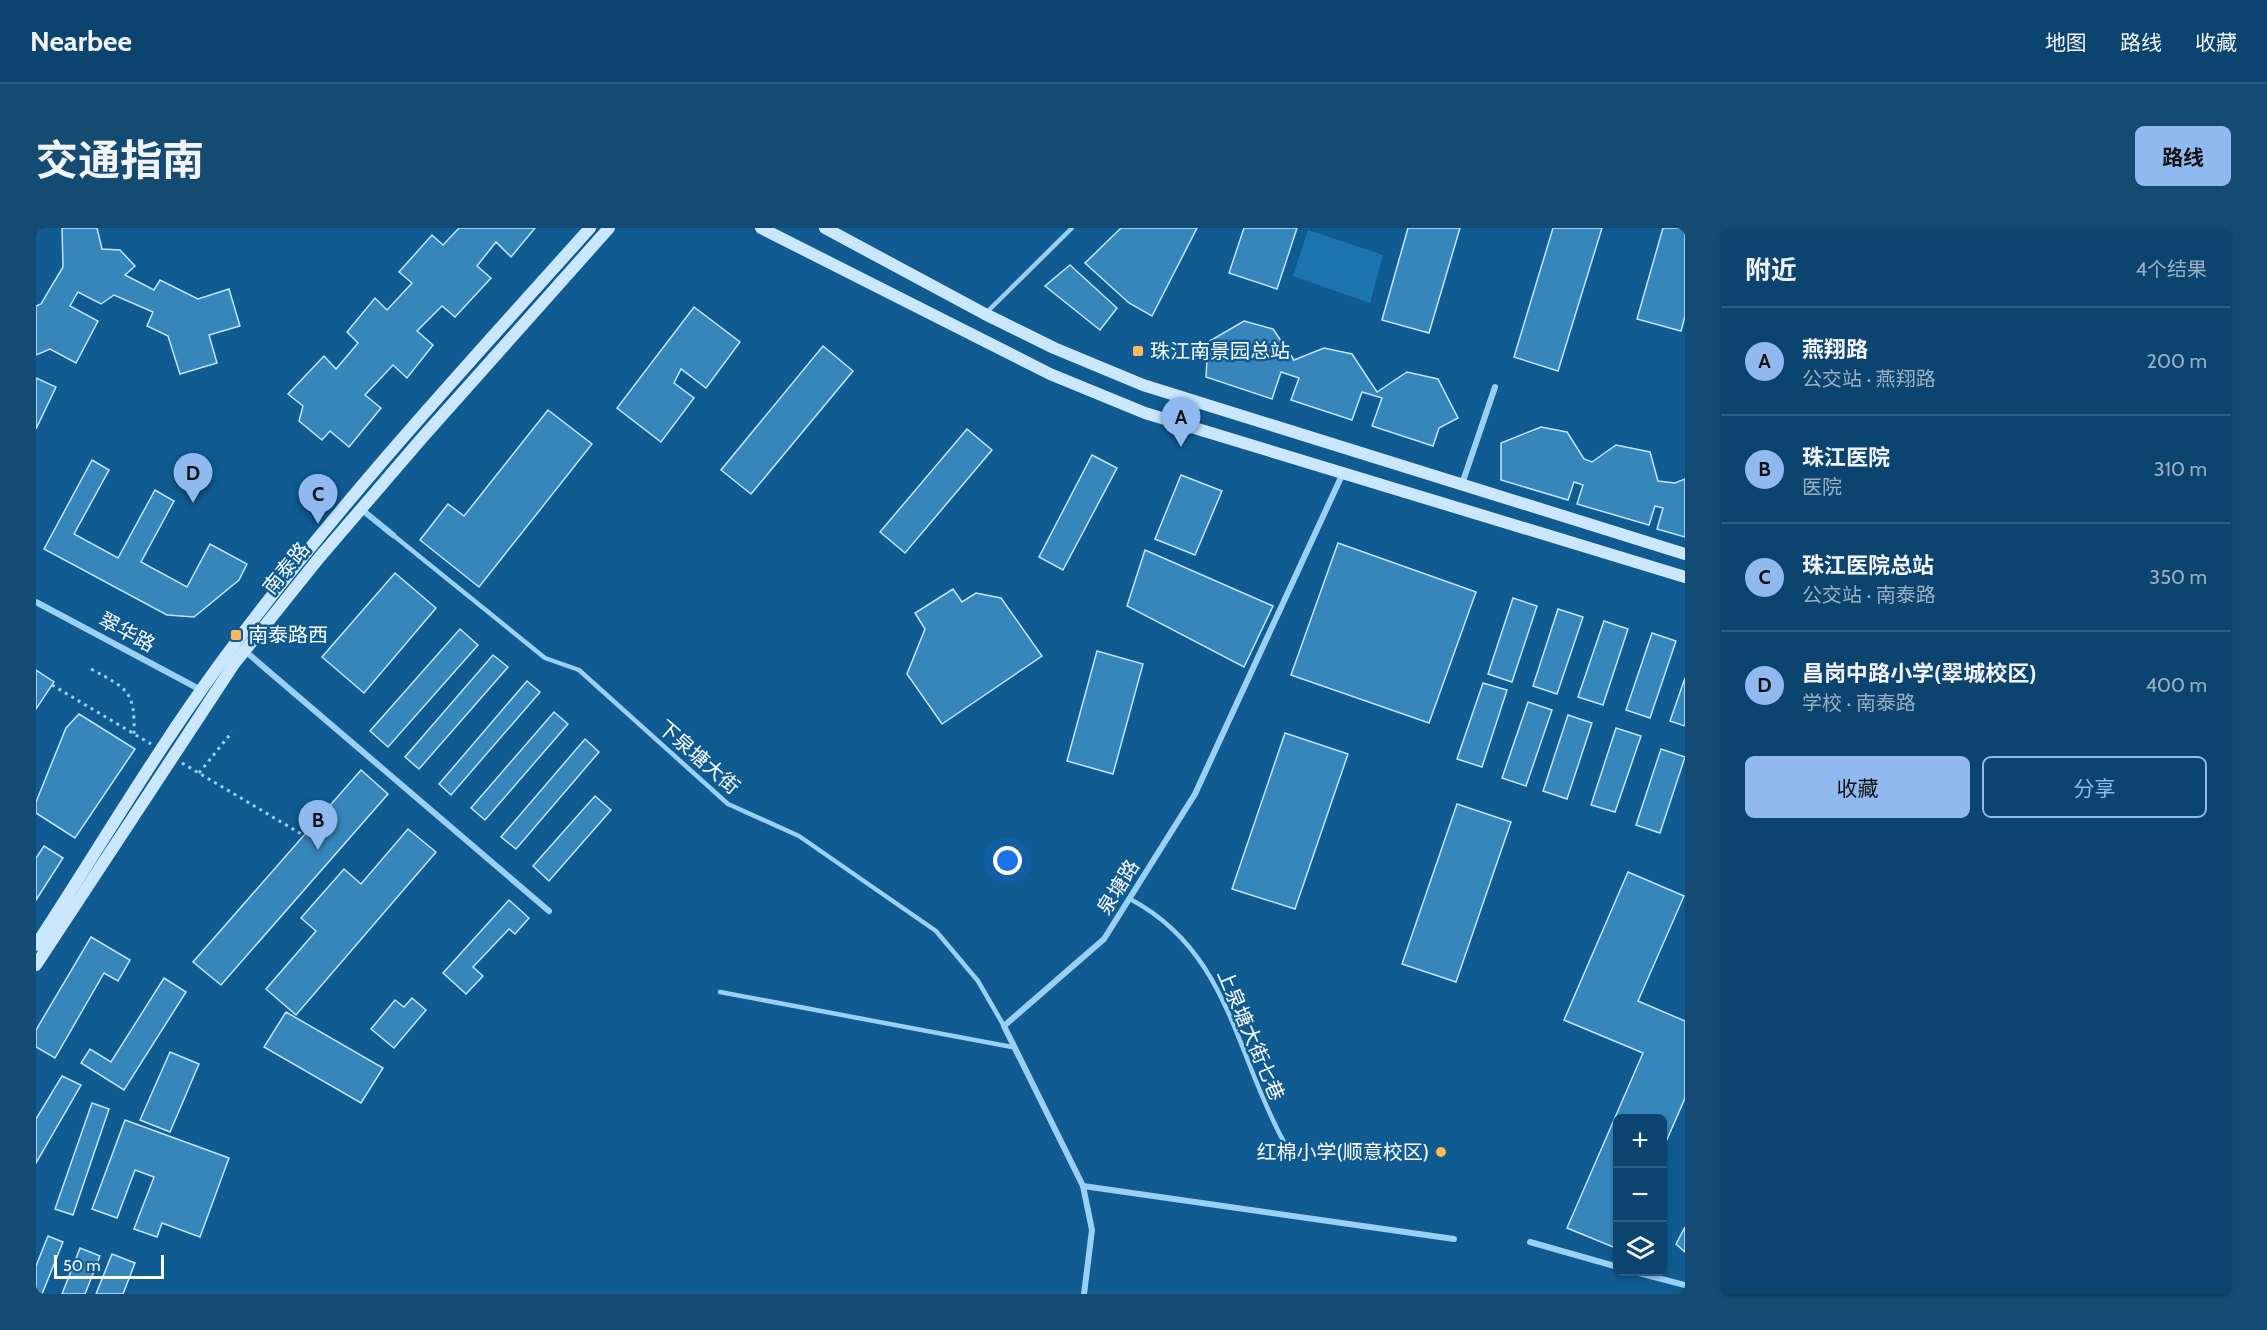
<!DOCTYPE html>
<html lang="zh">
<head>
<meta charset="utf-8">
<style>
  :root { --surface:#0b446e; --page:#144b73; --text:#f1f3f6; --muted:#9ab0c2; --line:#2b5c81; --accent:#90b9f0 }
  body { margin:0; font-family:Cabin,"Noto Sans SC",sans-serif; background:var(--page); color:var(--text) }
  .controls { position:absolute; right:18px; bottom:18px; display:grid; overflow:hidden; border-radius:9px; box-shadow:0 2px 4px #0004 }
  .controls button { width:54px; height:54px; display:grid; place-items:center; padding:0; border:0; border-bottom:2px solid var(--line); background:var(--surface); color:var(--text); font:30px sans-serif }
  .scale { position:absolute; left:18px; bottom:15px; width:110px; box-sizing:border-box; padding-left:6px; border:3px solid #fff; border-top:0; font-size:16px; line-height:21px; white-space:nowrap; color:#fff; -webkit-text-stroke:4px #0f5b92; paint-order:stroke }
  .you { position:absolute; left:972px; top:633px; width:21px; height:21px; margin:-15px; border:4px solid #fff; border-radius:50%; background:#1a73e8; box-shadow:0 0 0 9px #1a73e833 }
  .badge { display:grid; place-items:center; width:39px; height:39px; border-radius:50%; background:var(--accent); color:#111; font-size:20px; font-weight:700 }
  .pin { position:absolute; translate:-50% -50px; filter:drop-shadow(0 2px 3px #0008) }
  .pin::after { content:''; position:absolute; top:32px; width:21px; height:18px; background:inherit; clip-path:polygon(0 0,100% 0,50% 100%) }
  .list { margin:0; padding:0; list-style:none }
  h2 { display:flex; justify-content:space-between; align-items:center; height:78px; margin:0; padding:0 24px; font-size:26px }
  h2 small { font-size:20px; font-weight:400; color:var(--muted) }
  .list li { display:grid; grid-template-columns:39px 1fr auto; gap:18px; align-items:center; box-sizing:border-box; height:108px; padding:0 24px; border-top:2px solid var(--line) }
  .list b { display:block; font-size:22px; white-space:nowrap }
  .list p { margin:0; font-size:20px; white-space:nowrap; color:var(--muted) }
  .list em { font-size:20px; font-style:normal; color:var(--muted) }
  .actions { display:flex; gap:12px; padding:18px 24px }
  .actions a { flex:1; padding:14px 0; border:2px solid var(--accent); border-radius:9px; text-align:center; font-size:21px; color:var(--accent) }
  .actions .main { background:var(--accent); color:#111 }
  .icon { flex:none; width:33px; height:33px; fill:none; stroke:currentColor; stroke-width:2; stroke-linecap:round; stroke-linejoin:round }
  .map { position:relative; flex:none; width:1649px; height:1066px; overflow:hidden; border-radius:9px }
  header { display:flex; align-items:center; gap:36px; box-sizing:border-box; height:84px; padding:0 30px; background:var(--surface); border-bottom:2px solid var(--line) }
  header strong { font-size:28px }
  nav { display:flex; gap:33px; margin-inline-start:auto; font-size:21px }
  .intro { display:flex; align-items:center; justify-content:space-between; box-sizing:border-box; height:144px; padding:0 36px }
  h1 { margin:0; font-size:42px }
  .button { padding:15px 27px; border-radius:9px; background:var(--accent); color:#111; font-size:21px; font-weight:700 }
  main { display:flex; gap:36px; padding:0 36px }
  aside { flex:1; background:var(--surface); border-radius:9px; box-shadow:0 2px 4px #0004 }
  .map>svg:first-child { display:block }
  .green { fill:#1d75b0 }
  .building { fill:#3786bb; stroke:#c2e6fe; stroke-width:1.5 }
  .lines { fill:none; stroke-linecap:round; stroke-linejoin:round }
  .path { stroke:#9ad0f4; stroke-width:3; stroke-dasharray:3 4.5; stroke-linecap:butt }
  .lane { stroke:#9ad0f4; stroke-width:4.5 }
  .street { stroke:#9ad0f4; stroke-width:6 }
  .secondary { stroke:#cae7fd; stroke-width:12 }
  .poi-dot { fill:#ffb85d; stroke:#0f5b92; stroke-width:2 }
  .labels { text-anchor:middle; stroke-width:5; stroke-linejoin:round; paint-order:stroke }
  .poi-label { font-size:20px; fill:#fff; stroke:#0f5b92; text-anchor:start }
  .street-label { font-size:20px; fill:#fff; stroke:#0f5b92 }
</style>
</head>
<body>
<header>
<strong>Nearbee</strong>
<nav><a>地图</a><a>路线</a><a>收藏</a></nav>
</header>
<div class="intro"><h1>交通指南</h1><a class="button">路线</a></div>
<main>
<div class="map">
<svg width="1649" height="1066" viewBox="0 0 1649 1066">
  <rect width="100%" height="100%" fill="#0f5b92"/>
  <!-- green -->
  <polygon class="green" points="1272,2 1347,27 1334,75 1257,48"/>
  <!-- building -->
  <g class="building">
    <polygon points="26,0 61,0 66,21 84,22 99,38 89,47 118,62 124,52 162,71 193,61 204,98 173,107 181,135 144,146 132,108 111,98 117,84 78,67 65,76 42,64 34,78 62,93 40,135 14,121 0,127 0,78 5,76 27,39"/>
    <polygon points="423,0 499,0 475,29 460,14 441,38 455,50 419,89 406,78 381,103 397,117 371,150 357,137 329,167 345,180 313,219 294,203 286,212 263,193 267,178 252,166 288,128 300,141 322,115 311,104 339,70 351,82 376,55 363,44 396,7 407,17"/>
    <polygon points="1085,0 1161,0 1116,88 1093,75 1049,35"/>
    <polygon points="1208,0 1261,0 1241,61 1193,45"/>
    <polygon points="1372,0 1424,0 1393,105 1346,92"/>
    <polygon points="1517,0 1566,0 1522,143 1478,129"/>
    <polygon points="1627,0 1649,0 1649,88 1645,103 1601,91"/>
    <polygon points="1034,37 1081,80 1064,102 1009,58"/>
    <polygon points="658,79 704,114 670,160 645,141 638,155 658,170 625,214 581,180"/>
    <polygon points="1208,93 1237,101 1258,132 1288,120 1316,126 1341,164 1371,144 1402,151 1422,190 1403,200 1397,218 1336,198 1346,170 1326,164 1316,192 1255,172 1263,150 1245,144 1236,171 1170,149 1172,114"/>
    <polygon points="787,118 817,143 715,266 685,242"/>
    <polygon points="0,150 20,159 0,201"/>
    <polygon points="512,182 556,216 443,359 384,312 412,276 428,288"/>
    <polygon points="1505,199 1531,204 1548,231 1556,234 1580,217 1614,224 1622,253 1639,255 1649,251 1649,309 1621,301 1627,280 1619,278 1613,297 1541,276 1547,257 1538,254 1532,272 1465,252 1465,215"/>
    <polygon points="931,201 956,222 869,325 844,304"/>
    <polygon points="1056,227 1081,240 1027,342 1003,329"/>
    <polygon points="56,232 73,242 38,306 82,330 119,262 138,273 105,334 151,359 174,316 211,336 203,352 158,389 131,387 8,321"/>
    <polygon points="1145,247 1186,263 1159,327 1119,311"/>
    <polygon points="1302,315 1440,364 1393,495 1255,447"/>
    <polygon points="1109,322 1237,378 1208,439 1091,378"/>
    <polygon points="359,345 400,380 328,465 286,429"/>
    <polygon points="917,361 926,374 940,365 965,370 1006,428 906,496 871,446 889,401 879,385"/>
    <polygon points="1477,370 1501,378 1476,454 1452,446"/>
    <polygon points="1522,381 1547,389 1521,466 1497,458"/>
    <polygon points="1568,393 1592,401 1567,477 1542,469"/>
    <polygon points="424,401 442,417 352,519 334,503"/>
    <polygon points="1616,405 1640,413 1614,490 1590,482"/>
    <polygon points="1061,423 1107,436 1077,546 1031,533"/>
    <polygon points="457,427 472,439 383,541 369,529"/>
    <polygon points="0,442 18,454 0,481"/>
    <polygon points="1649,450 1649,498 1634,493"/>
    <polygon points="491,453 504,464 415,567 403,556"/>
    <polygon points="1447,455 1471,462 1446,539 1421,531"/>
    <polygon points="1492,474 1516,482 1490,558 1466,550"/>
    <polygon points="518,484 532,496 449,592 435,580"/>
    <polygon points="43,486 99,521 39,610 0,585 0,574 30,500"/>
    <polygon points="1532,487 1556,495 1531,571 1507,563"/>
    <polygon points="1580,500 1605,508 1579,584 1555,577"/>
    <polygon points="1249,505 1312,526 1259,681 1196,661"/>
    <polygon points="549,511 563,524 480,621 465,609"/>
    <polygon points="1625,521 1649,529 1624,605 1600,597"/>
    <polygon points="325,542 352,566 185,757 157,734"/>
    <polygon points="559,568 575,582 513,653 497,638"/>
    <polygon points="1421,576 1475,594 1420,754 1366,736"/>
    <polygon points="372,601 400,624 260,787 230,761 280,703 265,690 308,641 325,656"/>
    <polygon points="8,618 27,630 0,672 0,630"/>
    <polygon points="1592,644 1648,668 1602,773 1649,793 1649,870 1626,923 1626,890 1582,890 1582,1021 1531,1000 1607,825 1528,792"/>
    <polygon points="473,672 493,690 479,706 473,701 437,739 447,748 430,766 407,745"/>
    <polygon points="55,709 94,732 82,753 68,745 19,830 0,819 0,802"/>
    <polygon points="128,750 150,764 88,862 45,835 54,821 75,834"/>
    <polygon points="376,770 390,782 358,820 335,801 359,772 368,779"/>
    <polygon points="250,784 347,840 325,875 228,819"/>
    <polygon points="134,824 163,836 134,904 104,892"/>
    <polygon points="26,848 45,857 0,935 0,891"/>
    <polygon points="56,875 73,881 37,987 19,981"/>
    <polygon points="89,892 193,930 164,1009 126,995 121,1009 98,1001 118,949 99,942 81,990 56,981"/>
    <polygon points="1649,999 1649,1024 1640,1016"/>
    <polygon points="12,1008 27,1014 6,1066 0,1066 0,1038"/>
    <polygon points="44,1020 64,1028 49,1066 26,1066"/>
    <polygon points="76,1026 99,1035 87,1066 60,1066"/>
  </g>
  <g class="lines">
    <!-- path -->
    <g class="path">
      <path d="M55 441C92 461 99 463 98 506"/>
      <polyline points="16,457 115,516"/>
      <polyline points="146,535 267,607"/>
      <polyline points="163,545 196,504"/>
    </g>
    <!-- lane -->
    <g class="lane">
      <polyline points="950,85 1036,0"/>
      <polyline points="357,307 509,430 543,442 692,576 763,608 900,703 942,753 968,798"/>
      <path d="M1094 671C1193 723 1199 826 1248 914"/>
      <polyline points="684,764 976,819"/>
    </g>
    <!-- street -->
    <g class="street">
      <polyline points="1426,256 1459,159"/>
      <polyline points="325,281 357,307"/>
      <polyline points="0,374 165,462"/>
      <polyline points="209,423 513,683"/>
      <polyline points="1047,958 1418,1011"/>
      <polyline points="1494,1014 1582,1039"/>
      <polyline points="1599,1044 1649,1057"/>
      <polyline points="1048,1066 1056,1002 1047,958 968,798 1068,711 1159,566 1307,245"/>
    </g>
    <!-- secondary -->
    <g class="secondary">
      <polyline points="725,0 1014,146 1109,185 1649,349"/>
      <polyline points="789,0 949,86 1018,120 1107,157 1649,326"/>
      <path d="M0 717C66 616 128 509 201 413 310 268 433 135 554 0"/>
      <polyline points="0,737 198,436 283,330 386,210 573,0"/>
    </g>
  </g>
  <!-- markers -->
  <g class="poi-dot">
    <rect x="1096" y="117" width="12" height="12" rx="3"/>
    <rect x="194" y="401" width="12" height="12" rx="3"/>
    <circle cx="1405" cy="924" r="6"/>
  </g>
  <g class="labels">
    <!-- poi labels -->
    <g class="poi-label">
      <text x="1114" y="130">珠江南景园总站</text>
      <text x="212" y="414">南泰路西</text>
      <text x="1393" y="931" text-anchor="end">红棉小学(顺意校区)</text>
    </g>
    <!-- street labels -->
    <g class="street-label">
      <text transform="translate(250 340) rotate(-51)" y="7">南泰路</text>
      <text transform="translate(91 404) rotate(28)" y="7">翠华路</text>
      <text transform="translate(663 529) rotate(41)" y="7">下泉塘大街</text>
      <text transform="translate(1082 659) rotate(-58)" y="7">泉塘路</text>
      <text transform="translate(1215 807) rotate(67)" y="7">上泉塘大街七巷</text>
    </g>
  </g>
</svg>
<div class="controls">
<button>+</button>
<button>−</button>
<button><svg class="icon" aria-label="layers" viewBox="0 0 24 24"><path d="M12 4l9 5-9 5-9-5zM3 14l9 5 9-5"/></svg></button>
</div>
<div class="scale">50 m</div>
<div class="you"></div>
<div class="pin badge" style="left:1145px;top:219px">A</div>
<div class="pin badge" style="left:282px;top:622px">B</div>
<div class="pin badge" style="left:282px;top:296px">C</div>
<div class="pin badge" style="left:157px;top:275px">D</div>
</div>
<aside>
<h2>附近<small>4个结果</small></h2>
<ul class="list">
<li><span class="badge">A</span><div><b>燕翔路</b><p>公交站 · 燕翔路</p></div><em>200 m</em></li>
<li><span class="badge">B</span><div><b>珠江医院</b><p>医院</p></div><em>310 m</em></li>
<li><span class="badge">C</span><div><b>珠江医院总站</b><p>公交站 · 南泰路</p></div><em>350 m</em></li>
<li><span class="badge">D</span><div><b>昌岗中路小学(翠城校区)</b><p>学校 · 南泰路</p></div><em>400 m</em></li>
</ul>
<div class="actions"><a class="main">收藏</a><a>分享</a></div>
</aside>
</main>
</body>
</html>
